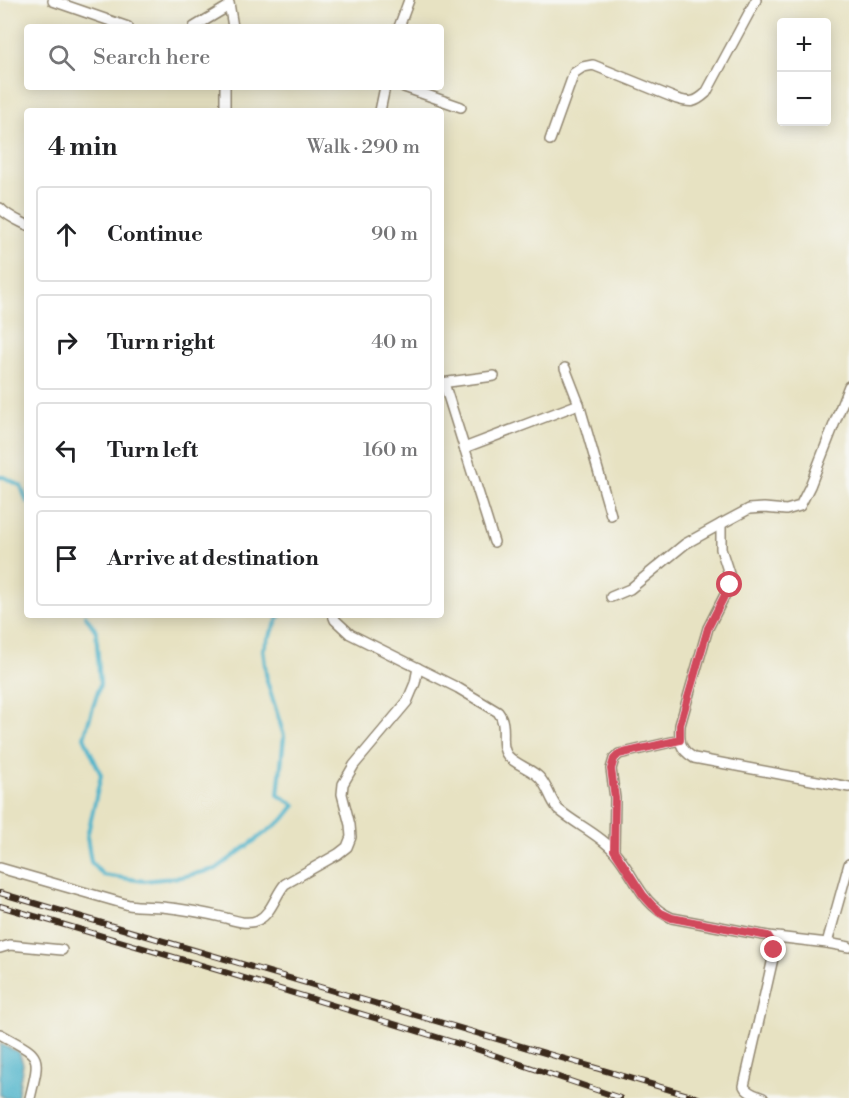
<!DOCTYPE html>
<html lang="en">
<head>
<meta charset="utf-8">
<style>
  :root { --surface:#fff; --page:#f2f2f2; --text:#202124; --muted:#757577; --line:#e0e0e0 }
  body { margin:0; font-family:"Libre Bodoni",serif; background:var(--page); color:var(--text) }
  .controls { position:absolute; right:18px; top:18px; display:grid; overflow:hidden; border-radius:6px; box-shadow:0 3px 15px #0003 }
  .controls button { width:54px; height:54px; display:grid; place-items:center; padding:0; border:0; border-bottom:2px solid var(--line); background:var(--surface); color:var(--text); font:30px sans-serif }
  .stop { position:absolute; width:18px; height:18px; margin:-14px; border:4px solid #d1495b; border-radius:50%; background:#fff }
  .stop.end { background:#d1495b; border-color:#fff; box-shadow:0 2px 6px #0008 }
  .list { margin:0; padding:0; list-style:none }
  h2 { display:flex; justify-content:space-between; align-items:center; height:78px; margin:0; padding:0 24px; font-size:26px }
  h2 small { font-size:20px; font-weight:400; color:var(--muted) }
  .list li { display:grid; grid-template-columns:39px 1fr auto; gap:18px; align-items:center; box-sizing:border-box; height:96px; margin:0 12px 12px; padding:0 12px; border:2px solid var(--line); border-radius:6px }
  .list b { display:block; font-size:22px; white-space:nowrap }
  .list em { font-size:20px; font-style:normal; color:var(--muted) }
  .icon { flex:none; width:33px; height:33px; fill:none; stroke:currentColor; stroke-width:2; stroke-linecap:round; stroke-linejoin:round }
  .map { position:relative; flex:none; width:849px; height:1098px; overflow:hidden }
  .search { position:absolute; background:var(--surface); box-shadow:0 3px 15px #0003; left:24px; top:24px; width:420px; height:66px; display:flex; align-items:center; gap:15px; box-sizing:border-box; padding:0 21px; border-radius:6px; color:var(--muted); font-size:22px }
  .panel { position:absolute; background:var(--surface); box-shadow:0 3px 15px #0003; left:24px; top:108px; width:420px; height:510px; border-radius:6px }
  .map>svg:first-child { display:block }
  .water { fill:#4cb3ca; stroke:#446e74; stroke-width:1.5 }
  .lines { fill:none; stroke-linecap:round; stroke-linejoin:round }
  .stream { stroke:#4cb3ca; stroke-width:4 }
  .street-casing { stroke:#918670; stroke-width:12 }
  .street { stroke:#fff; stroke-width:9 }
  .rail-casing { stroke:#3b2a1e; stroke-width:6 }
  .rail { stroke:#f6f6f2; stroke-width:4; stroke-dasharray:11; stroke-linecap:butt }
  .route { stroke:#d1495b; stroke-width:8 }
</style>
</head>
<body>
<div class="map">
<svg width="849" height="1098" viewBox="0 0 849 1098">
  <rect width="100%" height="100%" fill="#f6f6f2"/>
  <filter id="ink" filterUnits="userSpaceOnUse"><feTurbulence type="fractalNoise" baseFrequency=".0167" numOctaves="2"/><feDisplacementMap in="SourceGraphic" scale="12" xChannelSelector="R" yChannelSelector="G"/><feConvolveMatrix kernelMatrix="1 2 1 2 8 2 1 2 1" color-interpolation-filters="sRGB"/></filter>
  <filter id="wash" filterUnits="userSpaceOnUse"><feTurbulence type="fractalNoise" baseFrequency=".008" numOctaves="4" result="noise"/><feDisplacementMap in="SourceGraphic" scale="24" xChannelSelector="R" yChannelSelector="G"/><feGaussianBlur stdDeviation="1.35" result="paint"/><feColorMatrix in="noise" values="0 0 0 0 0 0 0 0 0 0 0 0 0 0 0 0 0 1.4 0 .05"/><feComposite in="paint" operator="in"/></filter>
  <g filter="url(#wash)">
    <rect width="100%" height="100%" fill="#e7e2c2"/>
    <!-- water -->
    <polygon class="water" points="0,1044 19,1052 23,1064 17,1098 5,1098 0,1095"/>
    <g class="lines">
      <!-- stream -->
      <g class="stream">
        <polyline points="0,477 4,477 21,486 27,502"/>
        <polyline points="85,615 96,631 100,684 84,737 101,775 87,837 91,862 103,875 144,881 181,877 216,869 284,819 295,805 278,795 284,736 267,681 263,649 280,615"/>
      </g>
    </g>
  </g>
  <g filter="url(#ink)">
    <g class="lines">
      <defs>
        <g id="street">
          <polyline points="53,1 128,27"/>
          <polyline points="229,3 233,27"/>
          <polyline points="194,27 229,6"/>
          <polyline points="399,27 409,0"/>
          <polyline points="404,87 461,107"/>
          <polyline points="225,111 225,87"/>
          <polyline points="380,111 385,87"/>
          <path d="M550 140 574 73 583 67 593 65 677 99C691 103 695 103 706 93L756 0"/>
          <path d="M0 208C7 216 17 220 27 225"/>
          <polyline points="565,368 579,404 611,515"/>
          <polyline points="441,383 494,376"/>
          <polyline points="444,383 494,542"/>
          <polyline points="464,448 579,404"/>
          <path d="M721 524V549L731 580 730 585 708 628 680 725C679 741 679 749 694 758L849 787"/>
          <polyline points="611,597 630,589 685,544 721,524 749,509 764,508 786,510 800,506 810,486 849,386"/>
          <path d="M333 615 335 620 350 634 458 688 498 712C509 726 498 744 508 756 515 764 531 769 539 777 548 786 550 800 558 809 575 824 599 834 614 851 636 876 639 903 672 918L768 936 827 943 849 947"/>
          <polyline points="614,850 615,798 611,769 614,759 619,754 680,740"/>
          <path d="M0 868 129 905C140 907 151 906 162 907 183 909 205 913 226 918 236 921 248 925 258 920 271 914 276 894 285 884L338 854 347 847 351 837 350 825 342 794 343 784 354 765 407 702 415 683 418 668"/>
          <polyline points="827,943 849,864"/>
          <polyline points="0,948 10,945 62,950"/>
          <path d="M0 1034C41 1057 41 1052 30 1098"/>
          <path d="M763 1098C756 1095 747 1093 744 1086L774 954V945L768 936"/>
        </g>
      </defs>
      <!-- street casing -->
      <use href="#street" class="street-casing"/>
      <!-- street -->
      <use href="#street" class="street"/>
      <defs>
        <g id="rail">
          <polyline points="0,893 698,1098"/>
          <polyline points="0,906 221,971 479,1050 620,1098"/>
        </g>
      </defs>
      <!-- rail casing -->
      <use href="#rail" class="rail-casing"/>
      <!-- rail -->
      <use href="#rail" class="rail"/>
    </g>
  </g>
  <g class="lines" filter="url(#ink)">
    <!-- route -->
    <polyline class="route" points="730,585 708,628 680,725 680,740 619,754 614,759 611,769 615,798 614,850 643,895 652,905 661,913 672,918 768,936 774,945 774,950"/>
  </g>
</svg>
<div class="controls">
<button>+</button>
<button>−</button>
</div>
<div class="stop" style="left:730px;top:585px"></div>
<div class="stop end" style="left:774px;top:950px"></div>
<div class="search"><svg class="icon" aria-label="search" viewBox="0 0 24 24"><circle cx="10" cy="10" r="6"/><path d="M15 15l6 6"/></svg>Search here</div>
<section class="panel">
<h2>4 min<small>Walk · 290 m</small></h2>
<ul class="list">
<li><svg class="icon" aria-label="ahead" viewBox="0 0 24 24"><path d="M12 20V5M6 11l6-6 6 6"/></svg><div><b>Continue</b></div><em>90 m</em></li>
<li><svg class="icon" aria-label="right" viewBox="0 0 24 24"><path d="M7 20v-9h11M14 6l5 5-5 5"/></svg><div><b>Turn right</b></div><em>40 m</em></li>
<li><svg class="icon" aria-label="left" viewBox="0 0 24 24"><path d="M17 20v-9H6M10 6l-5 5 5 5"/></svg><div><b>Turn left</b></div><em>160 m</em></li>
<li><svg class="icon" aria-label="arrive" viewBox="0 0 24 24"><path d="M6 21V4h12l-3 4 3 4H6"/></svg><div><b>Arrive at destination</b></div></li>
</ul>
</section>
</div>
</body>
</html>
